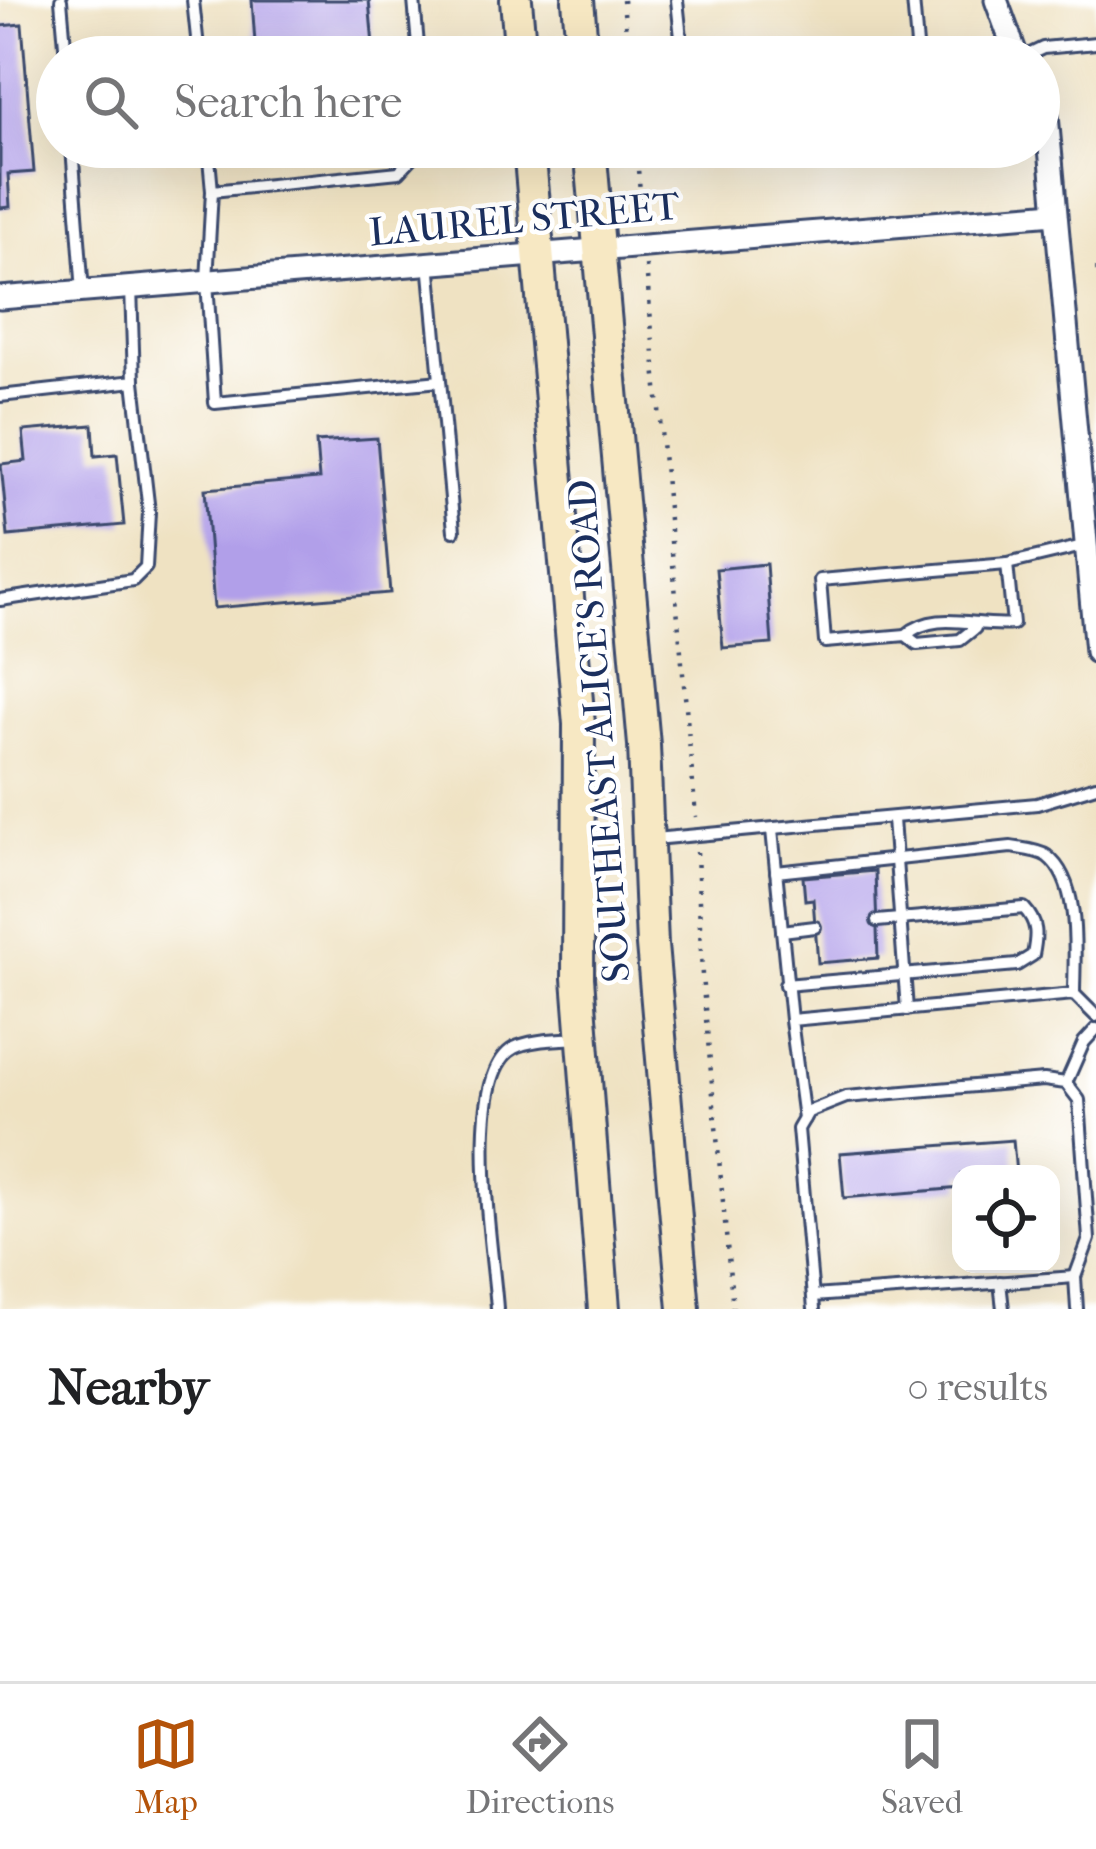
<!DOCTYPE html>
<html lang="en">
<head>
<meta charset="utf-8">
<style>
  :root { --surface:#fff; --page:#f6f6f6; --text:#202124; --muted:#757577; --line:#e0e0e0; --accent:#b45309 }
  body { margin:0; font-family:"IM FELL French Canon",serif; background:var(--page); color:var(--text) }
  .controls { position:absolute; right:36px; bottom:36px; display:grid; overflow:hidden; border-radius:24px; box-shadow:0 12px 48px #0002 }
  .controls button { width:108px; height:108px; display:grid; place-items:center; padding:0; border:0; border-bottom:3px solid var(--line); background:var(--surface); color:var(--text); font:60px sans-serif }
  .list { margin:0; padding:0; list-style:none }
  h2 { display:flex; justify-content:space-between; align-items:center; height:156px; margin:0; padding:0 48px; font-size:51px }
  h2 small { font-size:39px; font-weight:400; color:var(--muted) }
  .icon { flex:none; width:66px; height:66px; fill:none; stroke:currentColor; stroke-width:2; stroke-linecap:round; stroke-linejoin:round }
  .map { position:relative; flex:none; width:1096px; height:1309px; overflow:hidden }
  .search { position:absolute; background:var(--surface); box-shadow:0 12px 48px #0002; left:36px; right:36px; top:36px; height:132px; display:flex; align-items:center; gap:30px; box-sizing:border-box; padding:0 42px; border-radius:66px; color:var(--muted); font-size:45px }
  .sheet { height:372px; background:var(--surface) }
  nav { display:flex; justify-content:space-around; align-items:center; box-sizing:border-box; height:168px; border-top:3px solid var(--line); background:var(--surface); font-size:33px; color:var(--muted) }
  nav a { display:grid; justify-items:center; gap:6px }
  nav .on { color:var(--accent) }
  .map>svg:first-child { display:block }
  .building { fill:#b19fe9 }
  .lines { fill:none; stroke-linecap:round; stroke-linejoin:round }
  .service-casing { stroke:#3b4a6d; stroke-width:16 }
  .minor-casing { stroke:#3b4a6d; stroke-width:27 }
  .secondary-casing { stroke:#3b4a6d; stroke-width:36 }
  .path { stroke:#3b4a6d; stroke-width:4.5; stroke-dasharray:3 9; stroke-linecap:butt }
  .service { stroke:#fff; stroke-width:10 }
  .minor { stroke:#fff; stroke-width:21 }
  .secondary { stroke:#f7e8c3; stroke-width:30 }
  .labels { text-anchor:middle; stroke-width:9; stroke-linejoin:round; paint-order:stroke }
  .street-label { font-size:39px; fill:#1b2f5e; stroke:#fff }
</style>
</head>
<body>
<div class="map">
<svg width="1096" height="1309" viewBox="0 0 1096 1309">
  <rect width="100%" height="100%" fill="#fff"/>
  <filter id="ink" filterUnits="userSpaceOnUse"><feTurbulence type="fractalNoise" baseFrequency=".00833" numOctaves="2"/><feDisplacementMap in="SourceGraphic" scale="24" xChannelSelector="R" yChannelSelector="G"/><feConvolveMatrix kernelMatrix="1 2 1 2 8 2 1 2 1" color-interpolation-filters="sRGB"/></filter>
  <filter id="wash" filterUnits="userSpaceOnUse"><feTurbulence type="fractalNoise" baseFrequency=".004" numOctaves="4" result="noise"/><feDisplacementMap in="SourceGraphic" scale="48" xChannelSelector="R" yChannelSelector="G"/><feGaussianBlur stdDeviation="2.7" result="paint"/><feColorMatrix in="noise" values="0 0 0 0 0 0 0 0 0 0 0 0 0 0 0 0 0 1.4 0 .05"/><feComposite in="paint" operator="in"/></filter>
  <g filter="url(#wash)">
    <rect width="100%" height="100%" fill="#efe2c2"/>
    <g id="blocks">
      <!-- building -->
      <g class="building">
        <polygon points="252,0 369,0 374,57 256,57"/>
        <polygon points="22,24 34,172 8,174 10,207 0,208 0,26"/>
        <polygon points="93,425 95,456 117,454 124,525 8,536 1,464 26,461 23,431"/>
        <polygon points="377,438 390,593 214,608 205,489 319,479 316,442"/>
        <polygon points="766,564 772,644 723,648 716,569"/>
        <polygon points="875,871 878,958 818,963 813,899 805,900 803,877"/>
        <polygon points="1013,1140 1016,1174 961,1174 961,1188 844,1198 840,1153"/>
      </g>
    </g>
  </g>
  <g filter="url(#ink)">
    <use href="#blocks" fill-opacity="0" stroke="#3b4a6d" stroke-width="3"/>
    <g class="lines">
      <defs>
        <g id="service">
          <polyline points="61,0 66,57"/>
          <polyline points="193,0 199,57"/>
          <polyline points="414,0 419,57"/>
          <polyline points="677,0 683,57"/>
          <polyline points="913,0 918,57"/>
          <polyline points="1024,57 1043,48 1096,43"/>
          <polyline points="72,147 83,292"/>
          <polyline points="208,147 212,191 207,281 215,403 440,381"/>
          <polyline points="212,191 399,172 422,147"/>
          <polyline points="429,262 454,531"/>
          <polyline points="0,396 134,381 131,287"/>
          <polyline points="0,600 133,580 146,567 149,512 134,381"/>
          <polyline points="975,628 960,640 917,644 906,635 825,642 820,580 1007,564 1087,545"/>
          <path d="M906 635C936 609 976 628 1013 624L1007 564"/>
          <polyline points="893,819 907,1010"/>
          <polyline points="772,830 791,1020"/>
          <polyline points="654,839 1037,804 1096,786"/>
          <path d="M776 872 1011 847C1022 849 1038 850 1047 856 1082 883 1074 956 1074 994"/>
          <polyline points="782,931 815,927"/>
          <path d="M785 985 1017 965 1033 955C1037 935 1038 923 1024 908L877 921"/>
          <polyline points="1066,1083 1084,1042 1096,1029"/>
          <polyline points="804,1119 791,1020 1074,994 1096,1016"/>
          <polyline points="1000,1282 1003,1309"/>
          <polyline points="813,1296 1075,1277"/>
          <path d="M497 1309C494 1256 462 1076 514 1048 532 1039 557 1040 578 1038"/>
          <polyline points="814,1309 798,1129 808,1112 846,1097 1044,1080 1066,1083 1079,1100 1089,1239 1075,1277 1077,1309"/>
        </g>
        <g id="minor">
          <polyline points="996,0 1017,57"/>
          <polyline points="1039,99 1047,115 1096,652"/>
          <polyline points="0,298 1055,213"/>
        </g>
        <g id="secondary">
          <polyline points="516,0 521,57"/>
          <polyline points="578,0 583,57"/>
          <polyline points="529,147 579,724 578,978 604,1309"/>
          <polyline points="590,147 644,745 652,945 684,1309"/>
        </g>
      </defs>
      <!-- service casing -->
      <use href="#service" class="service-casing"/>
      <!-- minor casing -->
      <use href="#minor" class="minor-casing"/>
      <!-- secondary casing -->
      <use href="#secondary" class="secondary-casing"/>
      <!-- path -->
      <g class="path">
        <polyline points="623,0 628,57"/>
        <polyline points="636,147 643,225"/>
        <polyline points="646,266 696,817"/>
        <polyline points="1095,270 1096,270"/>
        <polyline points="697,852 702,976 733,1309"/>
      </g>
      <!-- service -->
      <use href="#service" class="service"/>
      <!-- minor -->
      <use href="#minor" class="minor"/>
      <!-- secondary -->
      <use href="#secondary" class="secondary"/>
    </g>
  </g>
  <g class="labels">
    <!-- street labels -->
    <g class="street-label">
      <text transform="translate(524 218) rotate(-5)" y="14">LAUREL STREET</text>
      <text transform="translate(598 731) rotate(-94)" y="14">SOUTHEAST ALICE'S ROAD</text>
    </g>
  </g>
</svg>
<div class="controls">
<button><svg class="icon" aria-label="locate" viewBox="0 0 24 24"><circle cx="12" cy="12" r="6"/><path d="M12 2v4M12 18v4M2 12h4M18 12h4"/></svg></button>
</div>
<div class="search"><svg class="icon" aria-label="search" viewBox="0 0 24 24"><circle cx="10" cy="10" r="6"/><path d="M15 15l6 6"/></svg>Search here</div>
</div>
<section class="sheet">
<h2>Nearby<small>0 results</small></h2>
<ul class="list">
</ul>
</section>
<nav>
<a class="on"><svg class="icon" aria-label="map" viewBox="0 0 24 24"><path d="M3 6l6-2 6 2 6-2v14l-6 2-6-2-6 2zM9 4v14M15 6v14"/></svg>Map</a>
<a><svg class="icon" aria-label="directions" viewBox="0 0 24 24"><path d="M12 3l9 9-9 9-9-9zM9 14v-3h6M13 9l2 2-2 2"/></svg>Directions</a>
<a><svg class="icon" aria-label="saved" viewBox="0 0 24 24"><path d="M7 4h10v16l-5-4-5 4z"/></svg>Saved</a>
</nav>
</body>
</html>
